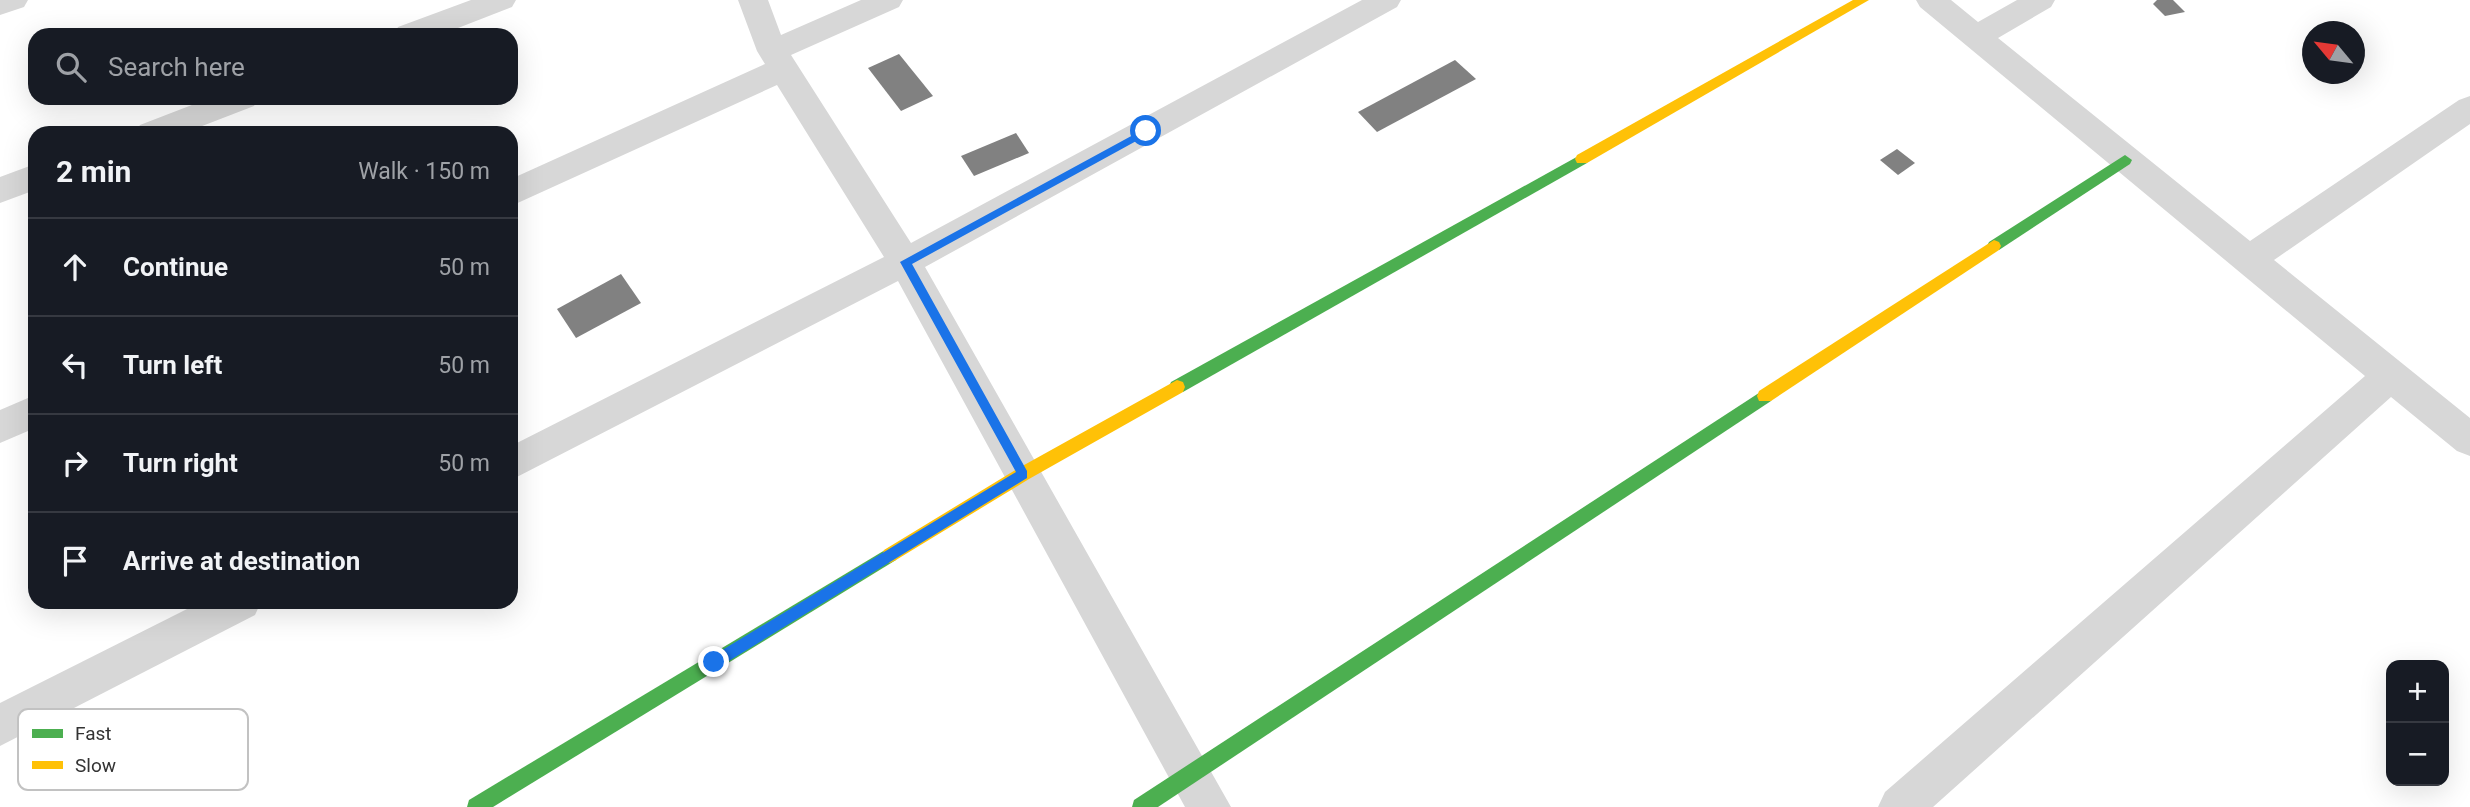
<!DOCTYPE html>
<html lang="en">
<head>
<meta charset="utf-8">
<style>
  :root { --surface:#171b24; --page:#20242c; --text:#f1f3f6; --muted:#9ea1a6; --line:#363941 }
  body { margin:0; font-family:Roboto,sans-serif; background:var(--page); color:var(--text) }
  .controls { position:absolute; right:21px; bottom:21px; display:grid; overflow:hidden; border-radius:14px; box-shadow:0 7px 28px #0002 }
  .controls button { width:63px; height:63px; display:grid; place-items:center; padding:0; border:0; border-bottom:2px solid var(--line); background:var(--surface); color:var(--text); font:35px sans-serif }
  .compass { position:absolute; left:2302px; top:21px; width:63px; height:63px; border-radius:50%; background:var(--surface); box-shadow:0 7px 28px #0002; rotate:299deg }
  .stop { position:absolute; width:21px; height:21px; margin:-16px; border:5px solid #1a73e8; border-radius:50%; background:#fff }
  .stop.end { background:#1a73e8; border-color:#fff; box-shadow:0 2px 7px #0008 }
  .list { margin:0; padding:0; list-style:none }
  h2 { display:flex; justify-content:space-between; align-items:center; height:91px; margin:0; padding:0 28px; font-size:30px }
  h2 small { font-size:23px; font-weight:400; color:var(--muted) }
  .list li { display:grid; grid-template-columns:46px 1fr auto; gap:21px; align-items:center; box-sizing:border-box; height:98px; padding:0 28px; border-top:2px solid var(--line) }
  .list b { display:block; font-size:26px; white-space:nowrap }
  .list em { font-size:23px; font-style:normal; color:var(--muted) }
  .icon { flex:none; width:38px; height:38px; fill:none; stroke:currentColor; stroke-width:2; stroke-linecap:round; stroke-linejoin:round }
  .map { position:relative; flex:none; width:2470px; height:807px; overflow:hidden }
  .search { position:absolute; background:var(--surface); box-shadow:0 7px 28px #0002; left:28px; top:28px; width:490px; height:77px; display:flex; align-items:center; gap:18px; box-sizing:border-box; padding:0 24px; border-radius:21px; color:var(--muted); font-size:26px }
  .panel { position:absolute; background:var(--surface); box-shadow:0 7px 28px #0002; left:28px; top:126px; width:490px; height:483px; border-radius:21px }
  .map>svg:first-child { display:block }
  .building { fill:#818181 }
  .lines { fill:none; stroke-linecap:round; stroke-linejoin:round }
  .street { fill:#d7d7d7; fill-rule:evenodd }
  .fast { fill:#4caf50; fill-rule:evenodd }
  .slow { fill:#ffc107; fill-rule:evenodd }
  .route { fill:#1a73e8 }
  .key { fill:#fff; stroke:#c2c2c2; stroke-width:2 }
  .key-label { font-size:19px; fill:#333 }
</style>
</head>
<body>
<div class="map">
<svg width="2470" height="807" viewBox="0 0 2470 807">
  <rect width="100%" height="100%" fill="#fff"/>
  <!-- building -->
  <g class="building">
    <polygon points="2157,0 2173,0 2185,12 2165,16 2153,4"/>
    <polygon points="899,54 933,96 901,111 868,68"/>
    <polygon points="1455,60 1476,79 1377,132 1358,112"/>
    <polygon points="1016,133 1029,153 974,176 961,156"/>
    <polygon points="1897,149 1915,163 1898,175 1880,160"/>
    <polygon points="621,274 641,303 576,338 557,309"/>
  </g>
  <g class="lines">
    <!-- street -->
    <g class="street">
      <polygon points="0,0 28,0 24,7 0,15"/>
      <polygon points="471,0 516,0 512,7 440,35 394,35 398,27"/>
      <polygon points="738,0 768,0 781,35 861,0 903,0 899,7 791,55 911,243 1362,0 1401,0 1397,7 925,267 1231,807 1185,807 898,281 511,480 511,446 884,257 777,85 511,206 511,179 765,64 757,51"/>
      <polygon points="1916,0 1951,0 1978,22 2017,0 2055,0 2051,7 1998,38 2250,241 2459,100 2470,96 2470,124 2274,260 2470,418 2470,456 2457,451 2391,397 1933,807 1878,807 1885,792 2365,376 1920,7"/>
      <polygon points="210,98 259,98 254,106 184,133 135,133 140,125"/>
      <polygon points="35,164 35,190 0,203 0,177"/>
      <polygon points="35,395 35,428 0,443 0,410"/>
      <polygon points="201,602 261,602 255,615 0,746 0,703"/>
    </g>
    <!-- fast -->
    <g class="fast">
      <polygon points="1582,154 1587,155 1589,159 1587,163 1183,392 1171,392 1169,387 1171,382"/>
      <polygon points="2125,155 2132,160 2130,164 1999,250 1989,250 1987,246 1989,242"/>
      <polygon points="1765,389 1771,391 1773,396 1771,401 1158,807 1132,807 1134,800"/>
      <polygon points="890,547 896,550 898,555 896,560 493,807 467,807 469,800"/>
    </g>
    <!-- slow -->
    <g class="slow">
      <polygon points="1853,0 1869,0 1587,163 1577,163 1575,159 1577,155"/>
      <polygon points="1994,240 1999,242 2001,246 1999,250 1771,401 1759,401 1757,396 1759,391"/>
      <polygon points="1177,380 1183,382 1185,387 1183,392 1029,479 896,560 890,563 884,560 882,555 884,550 1017,469"/>
    </g>
  </g>
  <!-- route -->
  <polygon class="route" points="1146,128 1149,129 1149,134 912,264 1027,471 1027,478 719,667 709,667 709,658 1016,472 900,262"/>
  <!-- legend -->
  <rect x="18" y="709" width="230" height="81" rx="10" class="key"/>
  <rect x="32" y="729" width="31" height="9" fill="#4caf50"/>
  <rect x="32" y="761" width="31" height="8" fill="#ffc107"/>
  <g class="key-label">
    <text x="75" y="740">Fast</text>
    <text x="75" y="772">Slow</text>
  </g>
</svg>
<div class="controls">
<button>+</button>
<button>−</button>
</div>
<svg class="compass" viewBox="-18 -18 36 36"><path d="M0-13l5 13h-10z" fill="#e53935"/><path d="M0 13l5-13h-10z" fill="#9ea1a6"/></svg>
<div class="stop" style="left:1146px;top:131px"></div>
<div class="stop end" style="left:714px;top:662px"></div>
<div class="search"><svg class="icon" aria-label="search" viewBox="0 0 24 24"><circle cx="10" cy="10" r="6"/><path d="M15 15l6 6"/></svg>Search here</div>
<section class="panel">
<h2>2 min<small>Walk · 150 m</small></h2>
<ul class="list">
<li><svg class="icon" aria-label="ahead" viewBox="0 0 24 24"><path d="M12 20V5M6 11l6-6 6 6"/></svg><div><b>Continue</b></div><em>50 m</em></li>
<li><svg class="icon" aria-label="left" viewBox="0 0 24 24"><path d="M17 20v-9H6M10 6l-5 5 5 5"/></svg><div><b>Turn left</b></div><em>50 m</em></li>
<li><svg class="icon" aria-label="right" viewBox="0 0 24 24"><path d="M7 20v-9h11M14 6l5 5-5 5"/></svg><div><b>Turn right</b></div><em>50 m</em></li>
<li><svg class="icon" aria-label="arrive" viewBox="0 0 24 24"><path d="M6 21V4h12l-3 4 3 4H6"/></svg><div><b>Arrive at destination</b></div></li>
</ul>
</section>
</div>
</body>
</html>
